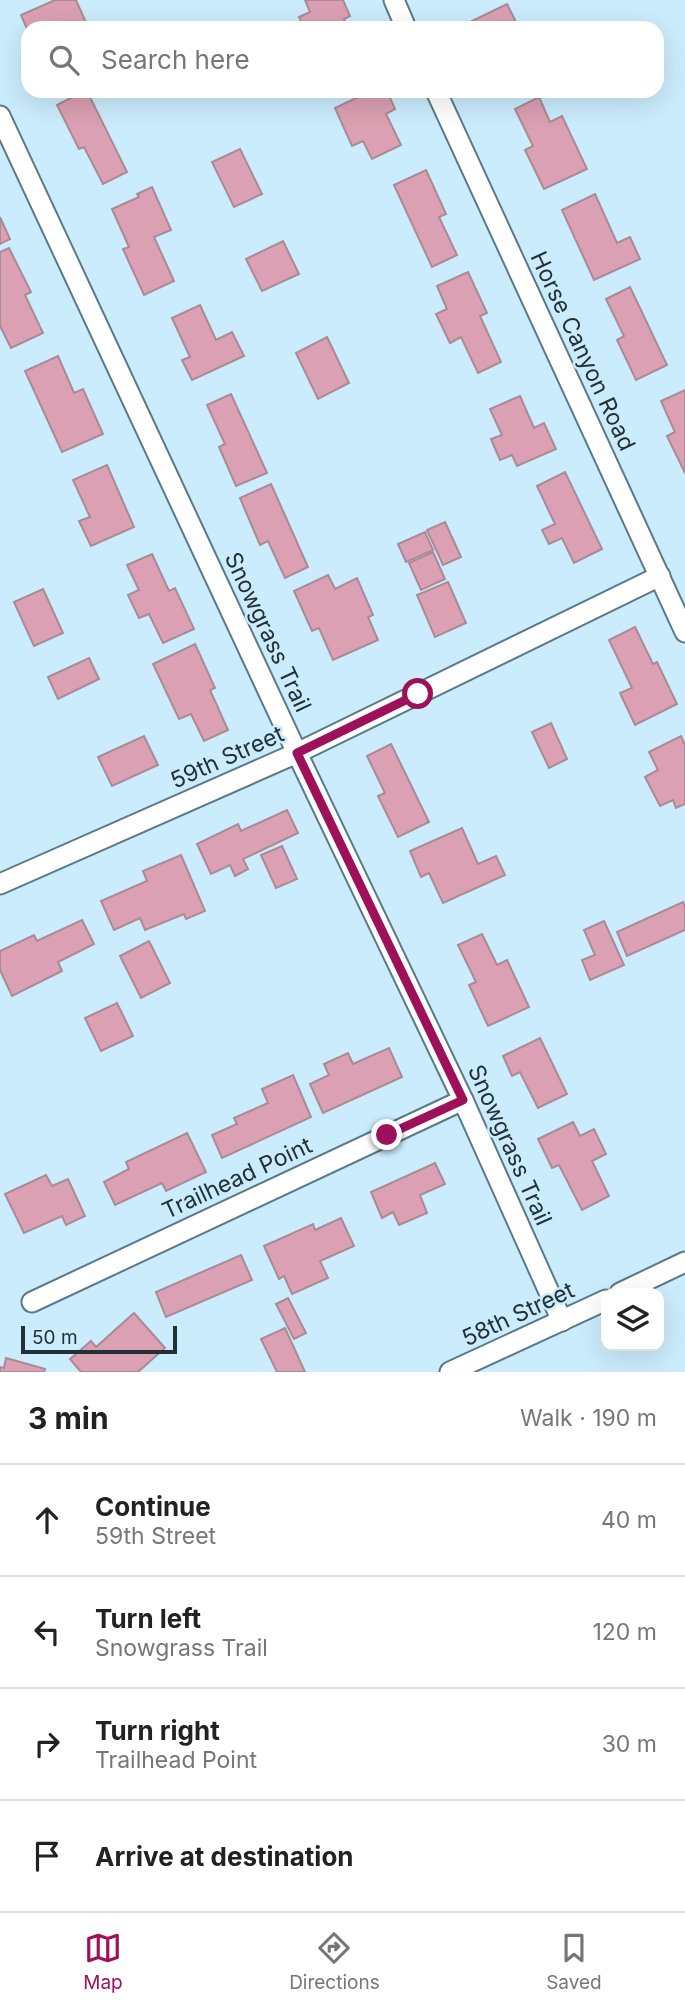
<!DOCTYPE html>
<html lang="en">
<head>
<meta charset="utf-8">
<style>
  :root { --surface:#fff; --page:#f2f2f2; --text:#222; --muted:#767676; --line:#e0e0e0; --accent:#9f105a }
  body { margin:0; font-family:Inter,sans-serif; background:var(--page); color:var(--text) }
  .controls { position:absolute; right:21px; bottom:21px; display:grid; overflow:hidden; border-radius:14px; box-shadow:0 7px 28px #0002 }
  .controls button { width:63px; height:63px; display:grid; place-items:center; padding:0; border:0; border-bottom:2px solid var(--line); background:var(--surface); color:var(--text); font:35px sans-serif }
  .scale { position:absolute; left:21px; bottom:18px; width:156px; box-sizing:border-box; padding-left:7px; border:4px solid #233036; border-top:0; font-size:19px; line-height:24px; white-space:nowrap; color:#233036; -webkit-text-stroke:5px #cbecfc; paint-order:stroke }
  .stop { position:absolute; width:21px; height:21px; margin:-16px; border:5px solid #9f105a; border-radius:50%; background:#fff }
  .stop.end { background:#9f105a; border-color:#fff; box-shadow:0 2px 7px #0008 }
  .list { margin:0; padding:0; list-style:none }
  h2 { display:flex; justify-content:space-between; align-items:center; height:91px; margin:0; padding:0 28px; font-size:30px }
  h2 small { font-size:23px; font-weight:400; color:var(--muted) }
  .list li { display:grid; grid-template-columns:46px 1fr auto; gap:21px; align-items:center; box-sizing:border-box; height:112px; padding:0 28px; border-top:2px solid var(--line) }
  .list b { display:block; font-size:26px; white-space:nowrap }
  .list p { margin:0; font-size:23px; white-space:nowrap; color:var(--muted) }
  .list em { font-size:23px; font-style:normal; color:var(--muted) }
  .icon { flex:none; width:38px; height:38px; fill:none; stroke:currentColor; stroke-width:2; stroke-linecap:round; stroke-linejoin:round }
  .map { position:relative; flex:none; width:685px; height:1372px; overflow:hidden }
  .search { position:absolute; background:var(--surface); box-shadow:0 7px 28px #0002; left:21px; right:21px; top:21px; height:77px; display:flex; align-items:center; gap:18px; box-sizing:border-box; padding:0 24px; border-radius:21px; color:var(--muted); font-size:26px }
  .sheet { height:539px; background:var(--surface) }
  nav { display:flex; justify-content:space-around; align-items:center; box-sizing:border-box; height:98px; border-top:2px solid var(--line); background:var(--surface); font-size:19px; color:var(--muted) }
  nav a { display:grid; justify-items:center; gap:4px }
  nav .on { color:var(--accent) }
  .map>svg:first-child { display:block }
  .building { fill:#dba0b3; stroke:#aa8b95; stroke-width:2 }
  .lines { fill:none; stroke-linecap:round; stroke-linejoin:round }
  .street-casing { stroke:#5b7987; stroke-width:23 }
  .street { stroke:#fff; stroke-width:19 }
  .route { stroke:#9f105a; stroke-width:9 }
  .labels { text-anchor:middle; stroke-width:5; stroke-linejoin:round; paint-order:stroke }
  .street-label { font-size:23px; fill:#233036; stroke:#cbecfc }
</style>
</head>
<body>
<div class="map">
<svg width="685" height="1372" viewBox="0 0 685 1372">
  <rect width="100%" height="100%" fill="#cbecfc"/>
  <!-- building -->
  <g class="building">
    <polygon points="55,0 76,0 88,27 28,28 28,31 21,15"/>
    <polygon points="305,0 343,0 350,16 344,19 348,28 304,28 299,17 310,12"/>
    <polygon points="507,4 519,28 473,28 470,22"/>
    <polygon points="84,91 87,91 127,172 103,184 84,147 79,149 57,105"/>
    <polygon points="371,91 387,91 395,109 386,114 401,145 372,159 363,141 352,146 335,108"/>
    <polygon points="539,97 550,122 562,116 587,169 544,189 525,150 533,146 515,109"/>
    <polygon points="240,149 262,194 234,207 212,162"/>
    <polygon points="426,170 446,214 439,217 457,255 432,267 394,185"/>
    <polygon points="152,187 171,230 154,237 174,281 144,295 123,249 129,247 112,209 139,197 137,194"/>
    <polygon points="595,194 617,243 630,237 640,259 594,280 562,210"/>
    <polygon points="0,217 10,239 0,244"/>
    <polygon points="283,241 299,274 262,291 246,259"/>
    <polygon points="9,248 31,292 25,295 43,333 11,348 0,326 0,252"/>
    <polygon points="468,272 487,313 480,316 501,362 478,373 461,337 450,343 436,314 447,309 437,286"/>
    <polygon points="630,287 667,365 636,380 617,340 624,336 606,299"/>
    <polygon points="200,305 216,340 232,332 244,356 192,380 182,360 190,357 172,318"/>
    <polygon points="327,337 349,383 318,399 296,353"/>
    <polygon points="58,356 74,393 83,389 103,434 62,452 25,371"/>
    <polygon points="685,390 685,473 667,436 675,432 661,401"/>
    <polygon points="231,394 267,473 236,486 219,447 225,444 207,405"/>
    <polygon points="520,396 534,428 544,423 556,449 517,466 512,455 500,460 491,439 502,435 490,409"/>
    <polygon points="107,465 134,527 91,546 79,521 90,517 73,480"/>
    <polygon points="565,472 602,549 574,563 562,538 549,544 542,530 555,524 537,486"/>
    <polygon points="271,484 308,567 285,578 268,541 260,545 240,498"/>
    <polygon points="445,522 461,557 443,565 427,530"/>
    <polygon points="425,532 433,550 406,562 398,544"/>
    <polygon points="433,552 445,579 421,590 409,563"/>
    <polygon points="152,554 169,591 175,588 194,629 163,643 149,614 139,618 128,595 139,590 127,565"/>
    <polygon points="328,575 335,589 357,578 373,615 368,617 378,640 333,660 319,628 312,631 294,591"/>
    <polygon points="448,582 466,623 435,637 417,595"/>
    <polygon points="43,589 63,633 34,646 14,602"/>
    <polygon points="635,627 653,664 657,662 677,704 635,725 620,693 632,688 609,640"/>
    <polygon points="195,644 215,688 210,690 228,730 204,741 191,714 179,719 153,664"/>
    <polygon points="89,658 99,679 58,699 48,677"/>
    <polygon points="551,723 567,759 549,768 532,732"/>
    <polygon points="144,736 158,765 112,786 98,757"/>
    <polygon points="681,736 685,745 685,804 676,808 673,800 660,806 645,777 658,770 649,752"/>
    <polygon points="391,744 429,822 398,837 378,796 385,793 367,756"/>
    <polygon points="287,810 298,833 243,859 248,869 235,876 230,865 211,874 197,844 238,824 241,831"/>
    <polygon points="462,828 478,864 496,856 505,875 443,903 429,873 421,877 410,851"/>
    <polygon points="282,846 297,879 276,888 261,855"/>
    <polygon points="181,855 205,911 186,919 184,914 145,930 140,918 114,930 101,901 147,881 143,871"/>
    <polygon points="683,902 685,906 685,930 627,956 617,932"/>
    <polygon points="82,920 94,944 58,962 62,971 12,996 0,970 0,951 34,935 37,941"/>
    <polygon points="604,921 624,965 590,980 582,960 595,955 584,930"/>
    <polygon points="482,934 497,965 507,960 529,1007 488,1026 469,985 476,982 458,945"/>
    <polygon points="149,941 170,983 141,998 120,956"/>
    <polygon points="117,1003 133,1036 101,1051 85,1018"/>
    <polygon points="540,1038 567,1094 538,1108 520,1072 512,1076 503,1056"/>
    <polygon points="389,1048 402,1077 323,1113 310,1084 329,1075 324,1064 348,1053 353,1064"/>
    <polygon points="293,1075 311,1117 222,1158 212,1135 237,1124 234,1118 268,1103 262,1089"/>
    <polygon points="573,1122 580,1136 594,1129 606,1154 592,1161 609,1196 582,1210 559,1165 552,1168 538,1139"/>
    <polygon points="187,1133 206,1172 166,1191 162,1183 115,1205 104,1182 129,1169 126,1162"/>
    <polygon points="435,1163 445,1184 420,1195 427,1213 399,1225 393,1212 382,1218 371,1192"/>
    <polygon points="46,1175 52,1186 68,1179 85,1216 66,1225 62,1216 24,1233 5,1194"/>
    <polygon points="341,1218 354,1246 320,1261 328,1278 292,1294 284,1276 279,1279 264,1246 313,1224 315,1230"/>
    <polygon points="241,1255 252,1280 166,1317 156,1292"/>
    <polygon points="288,1298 306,1333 294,1339 276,1304"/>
    <polygon points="134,1313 165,1348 138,1372 81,1372 70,1359 91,1341 96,1347"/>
    <polygon points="285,1328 305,1372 277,1372 261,1339"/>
    <polygon points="6,1358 45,1369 44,1372 0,1372 0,1367 4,1368"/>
  </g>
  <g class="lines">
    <defs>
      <g id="street">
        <polyline points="394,0 406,28"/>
        <polyline points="436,91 685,632"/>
        <polyline points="0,116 297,753 463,1100 562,1321"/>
        <polyline points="0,884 297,753 660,576"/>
        <polyline points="620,1293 685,1262"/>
        <polyline points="32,1302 463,1100"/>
        <polyline points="450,1372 606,1300"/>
      </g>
    </defs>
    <!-- street casing -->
    <use href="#street" class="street-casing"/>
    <!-- street -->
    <use href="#street" class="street"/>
  </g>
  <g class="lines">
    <!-- route -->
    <polyline class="route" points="387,1135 463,1100 297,753 418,694"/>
  </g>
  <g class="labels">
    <!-- street labels -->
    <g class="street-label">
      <text transform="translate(583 351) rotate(65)" y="8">Horse Canyon Road</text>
      <text transform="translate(268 632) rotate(65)" y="8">Snowgrass Trail</text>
      <text transform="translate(227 757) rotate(-24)" y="8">59th Street</text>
      <text transform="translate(510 1145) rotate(66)" y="8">Snowgrass Trail</text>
      <text transform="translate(237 1178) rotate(-25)" y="8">Trailhead Point</text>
      <text transform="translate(518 1314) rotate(-25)" y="8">58th Street</text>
    </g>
  </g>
</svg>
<div class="controls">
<button><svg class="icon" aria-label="layers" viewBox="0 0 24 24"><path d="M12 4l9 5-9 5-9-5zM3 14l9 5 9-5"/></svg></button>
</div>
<div class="scale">50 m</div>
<div class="stop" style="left:418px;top:694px"></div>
<div class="stop end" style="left:387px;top:1135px"></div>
<div class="search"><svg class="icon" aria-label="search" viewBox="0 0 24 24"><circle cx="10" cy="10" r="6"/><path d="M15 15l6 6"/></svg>Search here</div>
</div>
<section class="sheet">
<h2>3 min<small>Walk · 190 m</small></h2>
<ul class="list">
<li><svg class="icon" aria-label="ahead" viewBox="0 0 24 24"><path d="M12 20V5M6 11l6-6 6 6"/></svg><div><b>Continue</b><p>59th Street</p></div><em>40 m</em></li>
<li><svg class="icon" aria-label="left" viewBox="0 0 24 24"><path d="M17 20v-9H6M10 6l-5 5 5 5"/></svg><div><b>Turn left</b><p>Snowgrass Trail</p></div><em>120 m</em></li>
<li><svg class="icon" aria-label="right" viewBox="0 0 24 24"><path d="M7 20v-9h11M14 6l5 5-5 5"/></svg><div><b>Turn right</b><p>Trailhead Point</p></div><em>30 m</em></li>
<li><svg class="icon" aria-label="arrive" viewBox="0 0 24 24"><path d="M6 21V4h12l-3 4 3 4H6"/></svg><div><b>Arrive at destination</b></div></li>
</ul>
</section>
<nav>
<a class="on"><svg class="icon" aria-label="map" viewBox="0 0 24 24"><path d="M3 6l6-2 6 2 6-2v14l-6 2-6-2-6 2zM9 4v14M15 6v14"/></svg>Map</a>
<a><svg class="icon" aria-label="directions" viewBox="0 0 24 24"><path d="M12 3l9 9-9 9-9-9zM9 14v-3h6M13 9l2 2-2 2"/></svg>Directions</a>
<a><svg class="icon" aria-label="saved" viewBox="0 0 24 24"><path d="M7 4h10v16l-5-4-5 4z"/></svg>Saved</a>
</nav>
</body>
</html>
